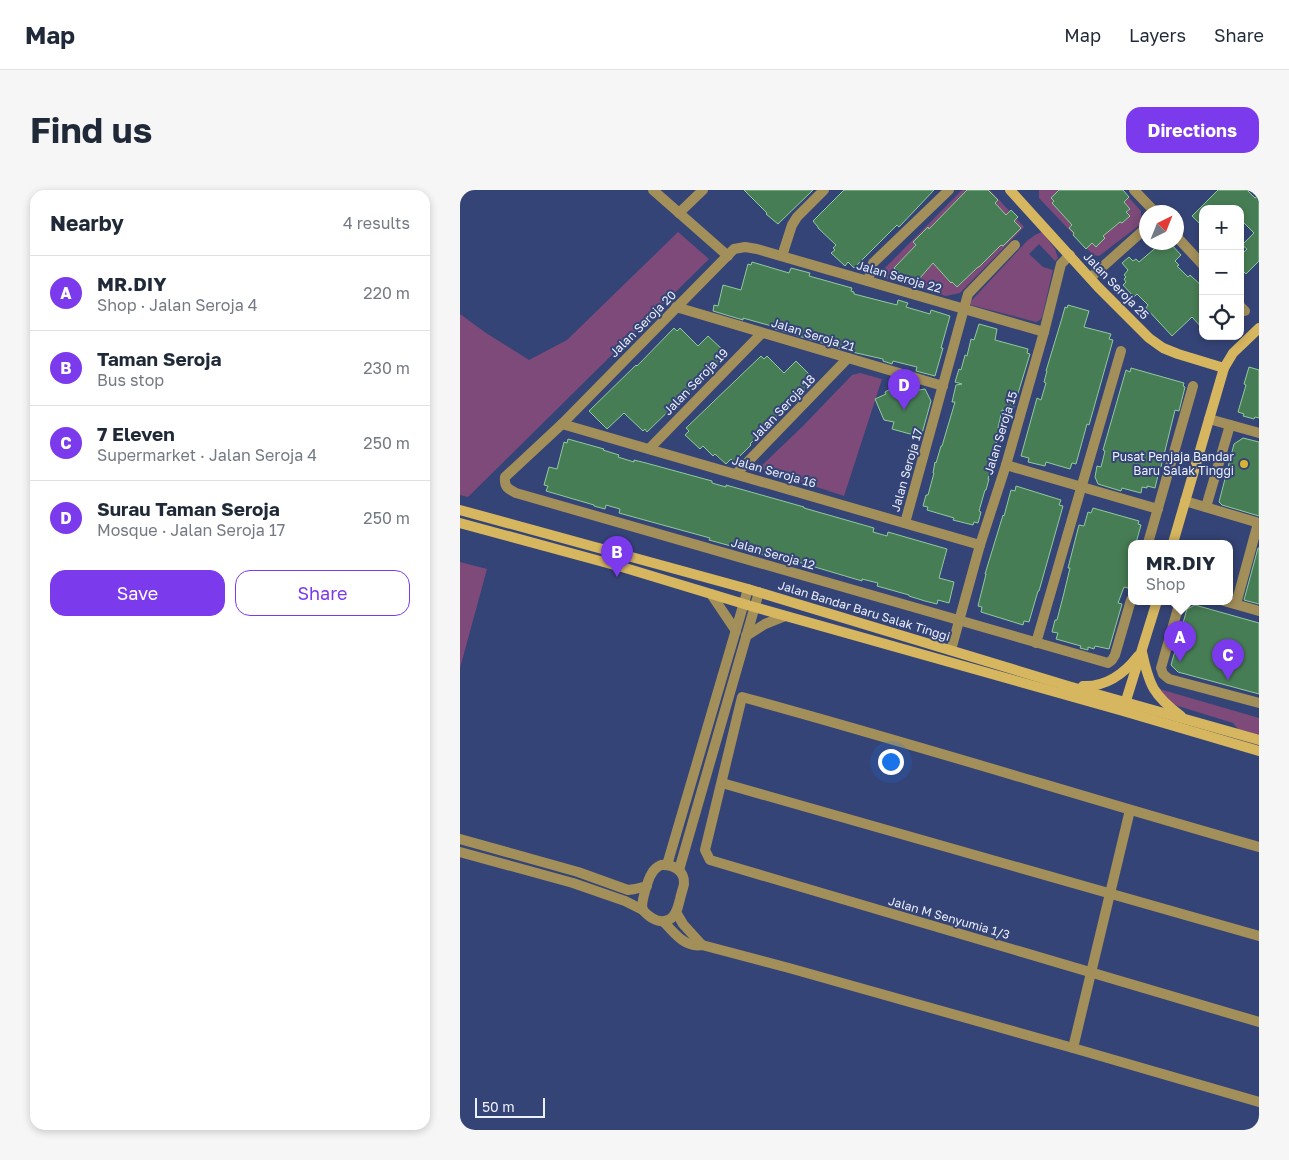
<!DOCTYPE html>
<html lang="en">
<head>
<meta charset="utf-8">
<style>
  :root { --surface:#fff; --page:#f6f6f7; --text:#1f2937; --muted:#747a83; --line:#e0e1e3; --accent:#7c3aed }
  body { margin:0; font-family:"Golos Text",sans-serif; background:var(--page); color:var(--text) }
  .controls { position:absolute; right:15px; top:15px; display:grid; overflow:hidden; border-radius:10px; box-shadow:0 2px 8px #0003 }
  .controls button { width:45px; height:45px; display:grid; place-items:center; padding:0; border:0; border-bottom:1px solid var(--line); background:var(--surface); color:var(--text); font:25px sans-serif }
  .compass { position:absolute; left:679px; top:15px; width:45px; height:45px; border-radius:50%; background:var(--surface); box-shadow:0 2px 8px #0003; rotate:43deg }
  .scale { position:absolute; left:15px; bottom:12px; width:70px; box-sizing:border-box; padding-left:5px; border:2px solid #ecf0fd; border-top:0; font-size:14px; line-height:18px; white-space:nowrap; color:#ecf0fd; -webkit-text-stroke:4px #354476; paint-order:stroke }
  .you { position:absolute; left:430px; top:571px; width:18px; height:18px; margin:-12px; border:4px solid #fff; border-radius:50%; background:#1a73e8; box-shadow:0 0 0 8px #1a73e833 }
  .badge { display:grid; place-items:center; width:32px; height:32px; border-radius:50%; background:var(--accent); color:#fff; font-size:16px; font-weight:700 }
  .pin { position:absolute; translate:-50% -41px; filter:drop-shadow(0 1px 2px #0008) }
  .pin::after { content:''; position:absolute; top:26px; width:18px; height:15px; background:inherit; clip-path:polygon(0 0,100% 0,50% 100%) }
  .popup { position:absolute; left:668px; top:350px; width:105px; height:65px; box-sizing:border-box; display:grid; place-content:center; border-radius:10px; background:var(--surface); filter:drop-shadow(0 1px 4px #0005); font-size:16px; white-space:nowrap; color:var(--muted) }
  .popup b { font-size:19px; color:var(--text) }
  .popup::after { content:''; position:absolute; left:50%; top:100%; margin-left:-10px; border:10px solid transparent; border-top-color:var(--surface) }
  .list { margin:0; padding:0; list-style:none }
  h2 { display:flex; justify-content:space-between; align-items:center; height:65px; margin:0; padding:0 20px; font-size:21px }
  h2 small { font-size:16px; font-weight:400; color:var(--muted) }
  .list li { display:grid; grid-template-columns:32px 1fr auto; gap:15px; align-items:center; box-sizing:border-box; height:75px; padding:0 20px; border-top:1px solid var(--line) }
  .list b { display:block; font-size:19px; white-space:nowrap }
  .list p { margin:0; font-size:16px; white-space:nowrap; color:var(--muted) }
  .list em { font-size:16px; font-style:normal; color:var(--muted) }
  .actions { display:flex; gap:10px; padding:15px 20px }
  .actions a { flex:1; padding:11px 0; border:1px solid var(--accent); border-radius:15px; text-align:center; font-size:18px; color:var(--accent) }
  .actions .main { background:var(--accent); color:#fff }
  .icon { flex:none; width:28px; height:28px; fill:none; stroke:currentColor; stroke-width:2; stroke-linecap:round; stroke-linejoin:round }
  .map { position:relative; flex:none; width:799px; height:940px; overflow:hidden; border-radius:15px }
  header { display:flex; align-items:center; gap:30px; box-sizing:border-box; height:70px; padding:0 25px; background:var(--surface); border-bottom:1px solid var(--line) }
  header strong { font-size:24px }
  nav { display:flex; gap:28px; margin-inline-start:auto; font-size:18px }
  .intro { display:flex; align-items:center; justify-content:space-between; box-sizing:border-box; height:120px; padding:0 30px }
  h1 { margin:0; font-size:35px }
  .button { padding:12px 22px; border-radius:15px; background:var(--accent); color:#fff; font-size:18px; font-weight:700 }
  main { display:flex; gap:30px; padding:0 30px }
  aside { flex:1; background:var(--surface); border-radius:15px; box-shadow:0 2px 8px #0003 }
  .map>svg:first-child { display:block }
  .green { fill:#7d4a79 }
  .building { fill:#477d54; stroke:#91ca9c }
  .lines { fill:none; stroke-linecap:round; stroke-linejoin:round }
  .street { stroke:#a38f5a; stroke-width:10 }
  .secondary { stroke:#d6b65f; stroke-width:10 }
  .poi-dot { fill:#dbb233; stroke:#354476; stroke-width:2 }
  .labels { text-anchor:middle; stroke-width:4; stroke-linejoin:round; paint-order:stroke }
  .street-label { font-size:12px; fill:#ecf0fd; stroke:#354476 }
  .poi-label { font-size:12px; fill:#ecf0fd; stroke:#354476; text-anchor:end }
</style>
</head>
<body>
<header>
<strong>Map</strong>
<nav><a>Map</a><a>Layers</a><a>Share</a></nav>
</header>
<div class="intro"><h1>Find us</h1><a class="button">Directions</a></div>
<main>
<aside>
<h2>Nearby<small>4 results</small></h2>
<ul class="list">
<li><span class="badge">A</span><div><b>MR.DIY</b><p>Shop · Jalan Seroja 4</p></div><em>220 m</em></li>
<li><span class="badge">B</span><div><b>Taman Seroja</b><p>Bus stop</p></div><em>230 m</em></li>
<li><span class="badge">C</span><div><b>7 Eleven</b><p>Supermarket · Jalan Seroja 4</p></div><em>250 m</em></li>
<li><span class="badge">D</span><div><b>Surau Taman Seroja</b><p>Mosque · Jalan Seroja 17</p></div><em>250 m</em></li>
</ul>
<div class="actions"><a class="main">Save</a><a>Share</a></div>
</aside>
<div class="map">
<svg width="799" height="940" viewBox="0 0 799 940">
  <rect width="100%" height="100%" fill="#354476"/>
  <!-- green -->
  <g class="green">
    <polygon points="502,0 530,0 564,37 500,103 486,106 427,89 422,81"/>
    <polygon points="579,0 662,0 681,21 681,34 639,66 633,65 579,8"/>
    <polygon points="218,42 249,69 8,307 0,305 0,124 26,143 69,170 107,150"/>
    <polygon points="582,42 595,59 598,68 595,71 579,54 569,64 583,77 593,80 582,127 580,130 576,132 511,115 510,113 513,109 567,51 575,45"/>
    <polygon points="400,183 422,189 384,306 299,278 343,236 392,185"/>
    <polygon points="0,372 27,379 0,478"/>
    <polygon points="696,498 799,528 799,545 778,539 773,533 715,515 708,510"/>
  </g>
  <!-- building -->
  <g class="building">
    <polygon points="284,0 353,0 318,34 306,24 307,23"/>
    <polygon points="384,0 474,0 439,37 437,35 394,78 388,72 385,76 371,63 375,60 373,58 376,55 358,38 358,37 353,31"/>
    <polygon points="507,0 528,0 538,10 535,13 546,25 551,20 558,27 554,31 561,38 543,56 541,55 519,77 518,77 497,97 492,92 491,93 473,73 453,96 434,78 456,55 453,52 468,37 469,39"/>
    <polygon points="599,0 663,0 669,7 664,12 670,19 666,22 670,26 662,33 660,32 654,37 643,46 645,48 636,57 632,53 626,59 613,45 614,43 609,38 612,35 592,13 594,11 591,8"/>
    <polygon points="758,0 787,0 795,8 799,5 799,71 786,84 780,78 780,66 787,59 782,55 794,43 780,29 780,19 743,19 743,37 732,26"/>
    <polygon points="710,53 721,65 715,71 719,75 717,76 728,87 730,85 743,97 743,139 732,127 712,146 686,118 688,115 677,104 674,107 663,95 666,92 664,89 666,87 664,85 668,80 662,73 669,67 673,71 676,69 679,72 700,54 704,58"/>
    <polygon points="292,72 329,83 331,78 350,83 349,86 392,98 391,101 394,102 394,104 437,115 438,110 448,113 446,117 470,124 471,120 490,126 481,158 483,158 475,186 456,181 457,177 433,171 432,174 423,171 423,169 392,162 315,139 315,137 283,128 283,130 253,121 254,115 258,116 263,95 281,100 288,74 291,75"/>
    <polygon points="608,115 629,121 624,137 651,144 649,149 653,150 629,235 627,234 616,274 612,273 610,279 586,272 585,276 568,272 569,268 561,266 577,208 581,210 586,193 584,192 587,181 586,181 602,128 605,117 607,118"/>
    <polygon points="519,134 537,139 535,150 568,159 567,163 570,164 552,223 542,220 538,238 540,238 532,272 533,272 528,289 529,289 526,300 525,300 519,321 521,322 518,333 514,332 513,335 493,330 494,328 467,320 468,317 463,316 466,305 468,305 474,283 473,283 475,272 476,273 481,256 482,256 495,212 492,212 496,195 502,194 495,192 499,179 501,180 505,165 507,166 511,149 514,150"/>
    <polygon points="214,138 217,141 220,138 238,156 248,146 264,161 261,164 264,167 187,242 185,239 183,241 164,223 147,239 129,221 176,175 177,176"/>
    <polygon points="301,166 304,169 307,166 324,183 336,171 351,186 348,190 351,193 290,254 291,255 274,272 271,269 266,274 255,264 253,266 243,256 240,259 225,245 229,241 226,238"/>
    <polygon points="789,177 799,180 799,228 795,227 794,229 783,226 784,224 778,222 786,195 784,194"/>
    <polygon points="671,178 724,193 723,196 725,197 719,221 715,220 701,277 700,277 695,298 687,296 687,298 682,297 681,303 662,298 661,301 638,294 635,287 637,276 641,277 645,261 643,260 666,180 670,182"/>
    <polygon points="450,197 452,201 465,199 471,211 461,247 432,239 434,232 424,230 415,209 426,204 425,202 432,198 434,201 440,198 442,201"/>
    <polygon points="783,248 799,252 799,326 762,315 759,312 774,254"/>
    <polygon points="108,249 144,259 143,260 159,265 158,267 174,272 174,270 186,273 252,291 252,293 266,297 266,295 344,317 344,318 414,338 413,342 427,346 428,342 487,359 479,388 494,392 489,413 478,410 477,414 465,411 449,406 449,405 417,396 418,393 402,389 402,391 328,369 327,371 300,364 249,350 250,348 159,323 160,319 146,315 145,319 134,316 134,315 86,301 88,296 84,295 89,277 97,279 104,252 107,253"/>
    <polygon points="556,296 601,310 599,315 603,316 579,401 578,401 569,432 564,431 563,435 521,422 522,417 518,416 526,384 525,384 543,325 544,326 551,300 555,301"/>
    <polygon points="633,318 679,331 678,334 681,335 676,353 671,353 671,387 668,398 664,397 658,413 662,414 649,459 635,456 634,459 628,457 628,460 620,458 621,456 596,449 598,443 592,442 595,430 597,430 604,403 610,378 608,378 619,335 624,336 628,322 631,323"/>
    <polygon points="798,358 799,358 799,414 784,410"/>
    <polygon points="735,415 799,433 799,504 718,482 711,475 727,419"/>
  </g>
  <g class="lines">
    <!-- street -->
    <g class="street">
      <polyline points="193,0 268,66"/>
      <polyline points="674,0 695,22"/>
      <polyline points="219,23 243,0"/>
      <polyline points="716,46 743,75"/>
      <polyline points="322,66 332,35 337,27 364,0"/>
      <polyline points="630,88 686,38"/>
      <polyline points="408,91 413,73 489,0"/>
      <polyline points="780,116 785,121"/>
      <polyline points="216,117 483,196"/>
      <path d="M584 142 297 59 285 57 274 59 102 234 45 287C44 297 48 299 56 303L648 473 652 470 655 465 671 410"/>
      <polyline points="749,229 799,243"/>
      <polyline points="102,234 520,355"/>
      <polyline points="189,259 302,143"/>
      <polyline points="546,275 698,319"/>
      <polyline points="276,284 388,168"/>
      <polyline points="725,311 799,333"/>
      <polyline points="746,317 770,235"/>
      <polyline points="445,333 508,104 555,55"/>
      <polyline points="688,353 733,196"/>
      <polyline points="251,404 276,441"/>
      <polyline points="720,411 701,478 703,484 709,489 799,513"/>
      <polyline points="764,411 799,421"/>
      <polyline points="776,414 798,333"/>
      <polyline points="286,446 305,434 325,426"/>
      <polyline points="576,453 661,161"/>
      <polyline points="491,460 520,355 546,275 584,142 601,74 610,65"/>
      <polyline points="262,593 799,746"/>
      <polyline points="0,649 118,682 168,700 175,699 187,696"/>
      <path d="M799 657C626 608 455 554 282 507L245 660 250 670 799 832"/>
      <polyline points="0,662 113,693 165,711 183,720"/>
      <path d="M201 675C212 674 225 680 224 694 223 699 221 704 220 709 218 716 217 725 210 729 204 733 197 731 192 728 189 726 185 723 183 720 180 714 188 689 192 683 194 679 197 677 201 675Z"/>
      <polyline points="207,675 288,399"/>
      <polyline points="219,680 299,402"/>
      <polyline points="216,722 223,734 242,755"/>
      <path d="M204 732C214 743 225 758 242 755L329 778 613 858 799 912"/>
      <polyline points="613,858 670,620"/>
    </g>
    <!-- secondary -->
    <g class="secondary">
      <polyline points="550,0 638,97 689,148 703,158 718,164 764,178"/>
      <polyline points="0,320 288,399 608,496 799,550"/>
      <polyline points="0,333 162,377 294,417 663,521 799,561"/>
      <polyline points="713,353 764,178 773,163 799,138"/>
      <path d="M682 462C689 495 693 505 721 526"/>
      <path d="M623 496C647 497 664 484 678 466"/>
      <polyline points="664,517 697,411"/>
    </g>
  </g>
  <!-- markers -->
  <circle class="poi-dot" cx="784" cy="274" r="5"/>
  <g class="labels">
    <!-- street labels -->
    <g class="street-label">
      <text transform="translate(439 87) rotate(16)" y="4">Jalan Seroja 22</text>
      <text transform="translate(656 96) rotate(46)" y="4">Jalan Seroja 25</text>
      <text transform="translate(183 134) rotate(-45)" y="4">Jalan Seroja 20</text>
      <text transform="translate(353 145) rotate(17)" y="4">Jalan Seroja 21</text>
      <text transform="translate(236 192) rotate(-46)" y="4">Jalan Seroja 19</text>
      <text transform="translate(323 218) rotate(-46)" y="4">Jalan Seroja 18</text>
      <text transform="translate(541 243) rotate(-73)" y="4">Jalan Seroja 15</text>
      <text transform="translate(447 280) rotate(-74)" y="4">Jalan Seroja 17</text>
      <text transform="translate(314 282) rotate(16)" y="4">Jalan Seroja 16</text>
      <text transform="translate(313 364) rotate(16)" y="4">Jalan Seroja 12</text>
      <text transform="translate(404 421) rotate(17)" y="4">Jalan Bandar Baru Salak Tinggi</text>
      <text transform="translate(489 728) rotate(16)" y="4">Jalan M Senyumia 1/3</text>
    </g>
    <!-- poi labels -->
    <g class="poi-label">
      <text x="774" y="271">Pusat Penjaja Bandar<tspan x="774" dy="14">Baru Salak Tinggi</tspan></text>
    </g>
  </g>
</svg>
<div class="controls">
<button>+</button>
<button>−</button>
<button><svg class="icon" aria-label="locate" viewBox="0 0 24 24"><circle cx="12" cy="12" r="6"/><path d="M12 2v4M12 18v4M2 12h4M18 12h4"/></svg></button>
</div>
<svg class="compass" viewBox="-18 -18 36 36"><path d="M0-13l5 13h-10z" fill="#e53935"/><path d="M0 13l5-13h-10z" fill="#747a83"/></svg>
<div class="scale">50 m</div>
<div class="you"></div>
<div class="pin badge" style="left:720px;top:472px">A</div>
<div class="popup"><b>MR.DIY</b>Shop</div>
<div class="pin badge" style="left:157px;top:387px">B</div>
<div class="pin badge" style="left:768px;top:490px">C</div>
<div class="pin badge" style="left:444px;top:220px">D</div>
</div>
</main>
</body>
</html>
